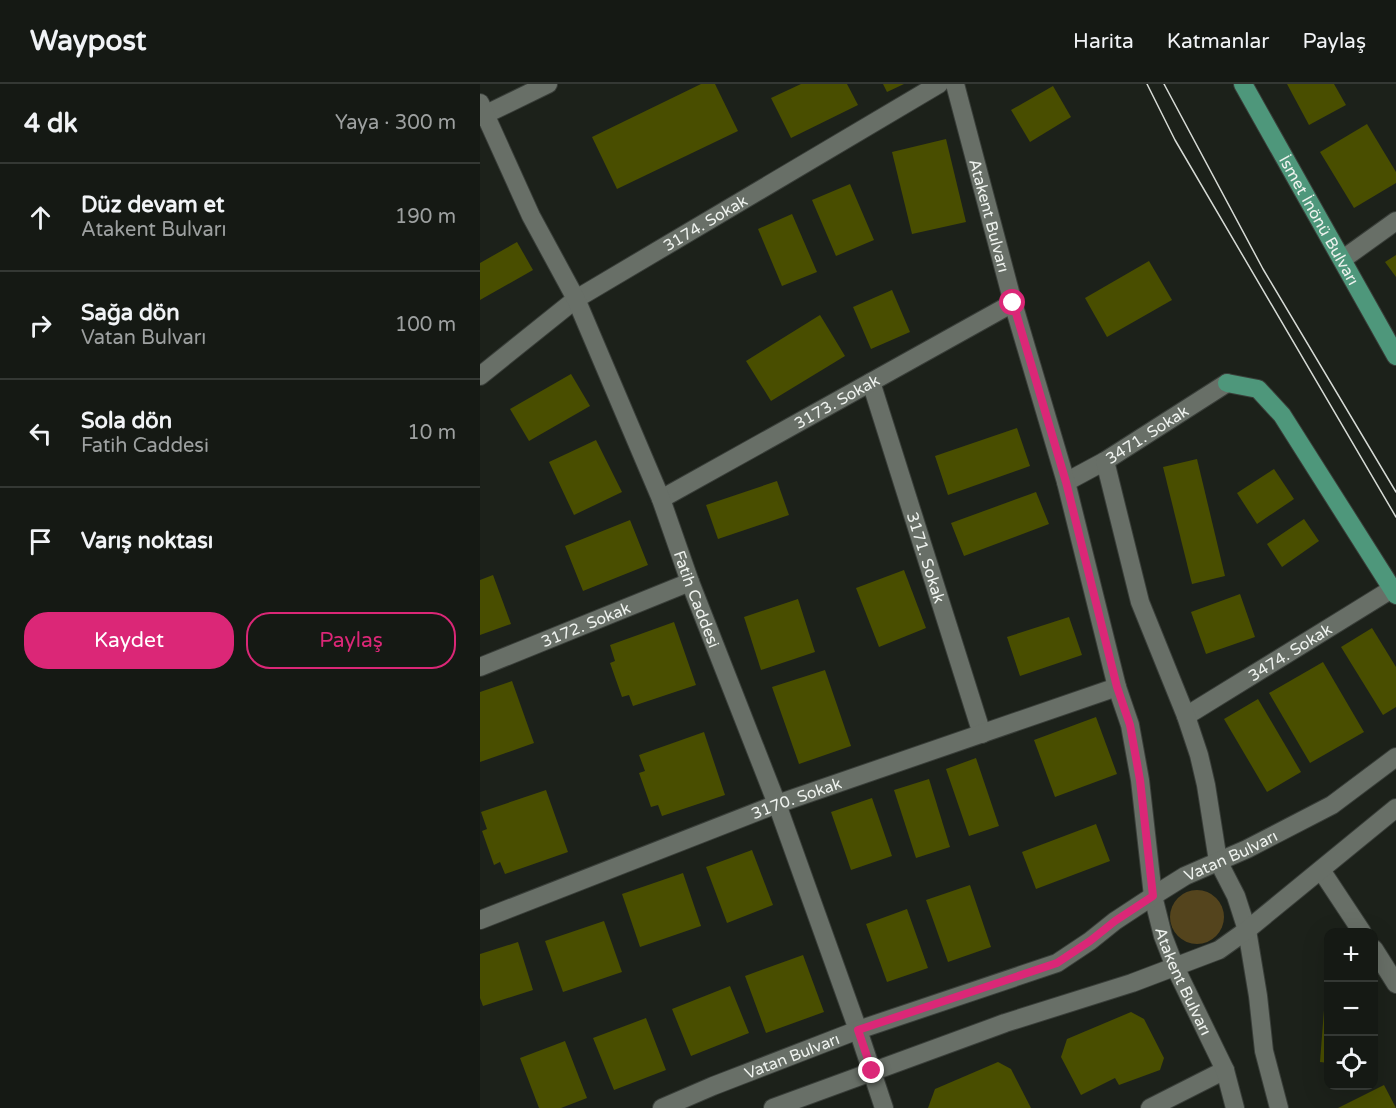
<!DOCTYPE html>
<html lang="tr">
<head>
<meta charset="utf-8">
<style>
  :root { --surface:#151914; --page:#1e221d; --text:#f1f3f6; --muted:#9da0a0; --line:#343834; --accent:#db2777 }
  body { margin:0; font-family:"Varela Round",sans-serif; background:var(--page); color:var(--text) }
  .controls { position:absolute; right:18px; bottom:18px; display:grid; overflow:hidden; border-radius:12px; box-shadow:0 6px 24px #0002 }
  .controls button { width:54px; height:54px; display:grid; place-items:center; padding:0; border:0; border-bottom:2px solid var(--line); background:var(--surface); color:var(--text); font:30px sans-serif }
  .stop { position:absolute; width:18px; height:18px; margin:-14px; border:4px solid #db2777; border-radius:50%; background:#fff }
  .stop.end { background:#db2777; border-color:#fff; box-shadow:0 2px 6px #0008 }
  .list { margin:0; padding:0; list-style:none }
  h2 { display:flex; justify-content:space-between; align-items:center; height:78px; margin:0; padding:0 24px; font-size:26px }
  h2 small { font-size:20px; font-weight:400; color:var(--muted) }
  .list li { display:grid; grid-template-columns:39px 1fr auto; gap:18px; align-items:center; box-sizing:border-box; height:108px; padding:0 24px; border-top:2px solid var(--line) }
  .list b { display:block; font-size:22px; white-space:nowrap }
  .list p { margin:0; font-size:20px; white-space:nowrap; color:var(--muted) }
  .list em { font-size:20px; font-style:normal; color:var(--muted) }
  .actions { display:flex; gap:12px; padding:18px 24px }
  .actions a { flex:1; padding:14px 0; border:2px solid var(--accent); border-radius:24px; text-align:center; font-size:21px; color:var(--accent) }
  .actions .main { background:var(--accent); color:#fff }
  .icon { flex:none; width:33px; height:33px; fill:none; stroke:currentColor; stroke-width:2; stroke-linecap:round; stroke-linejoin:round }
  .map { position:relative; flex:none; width:916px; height:1024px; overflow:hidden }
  header { display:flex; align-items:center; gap:36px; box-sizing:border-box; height:84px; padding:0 30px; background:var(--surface); border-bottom:2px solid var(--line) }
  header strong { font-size:28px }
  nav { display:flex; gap:33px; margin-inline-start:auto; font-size:21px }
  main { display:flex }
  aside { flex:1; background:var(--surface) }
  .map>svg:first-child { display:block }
  .green { fill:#54441d }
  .building { fill:#494e00 }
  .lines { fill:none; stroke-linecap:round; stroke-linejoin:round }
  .street-casing { stroke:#393e39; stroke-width:20 }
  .secondary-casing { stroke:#393e39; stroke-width:20 }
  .primary-casing { stroke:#393e39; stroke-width:20 }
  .street { stroke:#686f67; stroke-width:18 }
  .secondary { stroke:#686f67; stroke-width:18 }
  .primary { stroke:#4e977b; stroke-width:18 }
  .tram { stroke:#d6dad5; stroke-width:1.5 }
  .route { stroke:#db2777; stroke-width:8 }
  .labels { text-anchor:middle; stroke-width:4.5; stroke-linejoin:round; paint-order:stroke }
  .street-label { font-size:16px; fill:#eef2ee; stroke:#080a07 }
</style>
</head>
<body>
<header>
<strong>Waypost</strong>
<nav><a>Harita</a><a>Katmanlar</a><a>Paylaş</a></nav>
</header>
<main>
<aside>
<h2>4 dk<small>Yaya · 300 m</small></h2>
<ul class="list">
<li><svg class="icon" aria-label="ahead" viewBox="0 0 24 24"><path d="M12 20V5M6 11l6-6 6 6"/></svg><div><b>Düz devam et</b><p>Atakent Bulvarı</p></div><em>190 m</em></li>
<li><svg class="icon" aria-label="right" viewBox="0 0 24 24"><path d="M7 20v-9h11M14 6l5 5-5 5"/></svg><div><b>Sağa dön</b><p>Vatan Bulvarı</p></div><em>100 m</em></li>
<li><svg class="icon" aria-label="left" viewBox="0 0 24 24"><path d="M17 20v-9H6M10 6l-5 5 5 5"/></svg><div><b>Sola dön</b><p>Fatih Caddesi</p></div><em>10 m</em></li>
<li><svg class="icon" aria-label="arrive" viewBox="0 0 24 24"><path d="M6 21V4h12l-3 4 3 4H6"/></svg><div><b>Varış noktası</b></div></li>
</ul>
<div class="actions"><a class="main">Kaydet</a><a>Paylaş</a></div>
</aside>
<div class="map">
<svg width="916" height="1024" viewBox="0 0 916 1024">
  <rect width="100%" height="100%" fill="#1c211a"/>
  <!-- green -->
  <circle class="green" cx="717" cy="833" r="27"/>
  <!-- building -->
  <g class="building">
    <polygon points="221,0 235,0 258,47 137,105 112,53"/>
    <polygon points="321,0 367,0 378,21 311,54 291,14"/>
    <polygon points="403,0 424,0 407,8"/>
    <polygon points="807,0 854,0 866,21 829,41"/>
    <polygon points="573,2 591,33 550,58 531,26"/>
    <polygon points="887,40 916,88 916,99 874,124 840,68"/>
    <polygon points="466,55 486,138 432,150 412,68"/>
    <polygon points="370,100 394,156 356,172 332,116"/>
    <polygon points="312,130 337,188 302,202 278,145"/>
    <polygon points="37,158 53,186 0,216 0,179"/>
    <polygon points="916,171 916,193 905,178"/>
    <polygon points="669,177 692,216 627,253 605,214"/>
    <polygon points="412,206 430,248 391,265 373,223"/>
    <polygon points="340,231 365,272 291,317 266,277"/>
    <polygon points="91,290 110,322 49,357 30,325"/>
    <polygon points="537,344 550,382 468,411 455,372"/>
    <polygon points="116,356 142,408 94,431 69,378"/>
    <polygon points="717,375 745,492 712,500 683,383"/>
    <polygon points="794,385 814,415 777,440 757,409"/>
    <polygon points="297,397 309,431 238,455 226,421"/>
    <polygon points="556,408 569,440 484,472 471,439"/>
    <polygon points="824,435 839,457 802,483 787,460"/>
    <polygon points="150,436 168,481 103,507 85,462"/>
    <polygon points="424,486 446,544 399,563 376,504"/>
    <polygon points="13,491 31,540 0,551 0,496"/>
    <polygon points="760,510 775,553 726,570 711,528"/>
    <polygon points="318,515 335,568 281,586 264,533"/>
    <polygon points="589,533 602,571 540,592 527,553"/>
    <polygon points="194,538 216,601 153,622 149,611 142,613 130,579 135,577 130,561"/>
    <polygon points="892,544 916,583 916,623 903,631 861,563"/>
    <polygon points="843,578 884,648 830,679 789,609"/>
    <polygon points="345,586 371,662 319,680 292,603"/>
    <polygon points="32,597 54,659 0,678 0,608"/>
    <polygon points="778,615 821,688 787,708 744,635"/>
    <polygon points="616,633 637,690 575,713 554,656"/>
    <polygon points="224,648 245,711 182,732 178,721 171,723 159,689 165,687 159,671"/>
    <polygon points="496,674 519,742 489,752 466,685"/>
    <polygon points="449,695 470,763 436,774 414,706"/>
    <polygon points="66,706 88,768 25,790 20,778 14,781 2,747 7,745 1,728"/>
    <polygon points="392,714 412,772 371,786 351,728"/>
    <polygon points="616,740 630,777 556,805 542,768"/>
    <polygon points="272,766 293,821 247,839 226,783"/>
    <polygon points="203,789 221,842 160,863 142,810"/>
    <polygon points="490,801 511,863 468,878 446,816"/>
    <polygon points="427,825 448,884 407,898 386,840"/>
    <polygon points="124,837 142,888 83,908 65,857"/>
    <polygon points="38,858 53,906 3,922 0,914 0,870"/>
    <polygon points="323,871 344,928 286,949 265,892"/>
    <polygon points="847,887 848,887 848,979 840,978"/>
    <polygon points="250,902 269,949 211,972 192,925"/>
    <polygon points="651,928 664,935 684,974 680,986 639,1001 635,994 601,1011 581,973 587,955"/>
    <polygon points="166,934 186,986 134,1006 113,954"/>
    <polygon points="85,957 107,1014 81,1024 59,1024 40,974"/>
    <polygon points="518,978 531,985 551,1024 448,1024 455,1005"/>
    <polygon points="904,1001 916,1024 858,1024"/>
  </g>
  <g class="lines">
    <defs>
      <g id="street">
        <polyline points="0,33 68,0"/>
        <polyline points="863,175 916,137"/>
        <path id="s1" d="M0 292 96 215 459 0"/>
        <path id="s2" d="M391 298 502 650"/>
        <path id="s3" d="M586 398 625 377 747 299"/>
        <path id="s4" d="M181 415 533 219"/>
        <path id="s5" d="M0 583 210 498"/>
        <path id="s6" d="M706 632 912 505"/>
        <polyline points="841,786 882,848"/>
        <path id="s7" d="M0 836 297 720 637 603"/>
        <polyline points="894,865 916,900"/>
        <polyline points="670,1024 745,986"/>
      </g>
      <g id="secondary">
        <path id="s8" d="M475 0 533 219 586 398 637 603 650 641 660 696 673 812 683 852 695 883 745 986 755 1024"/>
        <path id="s9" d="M0 19 51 132 96 215 181 415 210 498 297 720 378 946 404 1024"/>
        <polyline points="625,377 660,518 706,632 719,671 726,701 738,777 756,812 767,846 778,912 784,967 799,1024"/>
        <path id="s10" d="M182 1024 233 1002 378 946 577 879 610 857 635 837 673 812 705 792 767 765 852 721 916 673"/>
        <polyline points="293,1024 525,939 652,899 739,866 767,846 916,724"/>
      </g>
      <g id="primary">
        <path id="s11" d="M763 0 916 272"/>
        <polyline points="747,299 778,305 802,331 916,511"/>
      </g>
    </defs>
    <!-- street casing -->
    <use href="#street" class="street-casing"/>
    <!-- secondary casing -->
    <use href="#secondary" class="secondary-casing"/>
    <!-- primary casing -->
    <use href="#primary" class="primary-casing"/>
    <!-- street -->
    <use href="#street" class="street"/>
    <!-- secondary -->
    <use href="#secondary" class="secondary"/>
    <!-- primary -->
    <use href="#primary" class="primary"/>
    <!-- tram -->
    <g class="tram">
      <polyline points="667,0 695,56 916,433"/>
      <polyline points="684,0 783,185 916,408"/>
    </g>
  </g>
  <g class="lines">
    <!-- route -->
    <polyline class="route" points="392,987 378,946 577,879 610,857 635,837 673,812 660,696 650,641 637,603 586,398 533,219"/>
  </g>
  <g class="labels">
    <!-- street labels -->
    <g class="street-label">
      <text dy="6" stroke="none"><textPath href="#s8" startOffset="136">Atakent Bulvarı</textPath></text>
      <text dy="6" stroke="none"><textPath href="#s11" startOffset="156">İsmet İnönü Bulvarı</textPath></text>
      <text dy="6" stroke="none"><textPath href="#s1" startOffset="273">3174. Sokak</textPath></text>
      <text dy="6" stroke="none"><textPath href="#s4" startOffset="201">3173. Sokak</textPath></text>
      <text dy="6" stroke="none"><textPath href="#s3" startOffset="94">3471. Sokak</textPath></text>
      <text dy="6" stroke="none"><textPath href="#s2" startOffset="184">3171. Sokak</textPath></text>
      <text dy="6" stroke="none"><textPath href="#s9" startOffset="542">Fatih Caddesi</textPath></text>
      <text dy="6" stroke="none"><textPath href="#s5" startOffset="114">3172. Sokak</textPath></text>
      <text dy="6" stroke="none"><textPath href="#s6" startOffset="122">3474. Sokak</textPath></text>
      <text dy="6" stroke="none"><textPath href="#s7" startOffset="339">3170. Sokak</textPath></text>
      <text dy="6" stroke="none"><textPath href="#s10" startOffset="626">Vatan Bulvarı</textPath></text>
      <text dy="6" stroke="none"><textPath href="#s8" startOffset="928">Atakent Bulvarı</textPath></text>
      <text dy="6" stroke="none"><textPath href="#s10" startOffset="140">Vatan Bulvarı</textPath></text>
    </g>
  </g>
</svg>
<div class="controls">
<button>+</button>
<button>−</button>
<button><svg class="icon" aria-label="locate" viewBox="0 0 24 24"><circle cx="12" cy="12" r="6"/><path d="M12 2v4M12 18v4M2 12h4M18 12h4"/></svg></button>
</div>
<div class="stop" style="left:533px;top:219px"></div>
<div class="stop end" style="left:392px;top:987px"></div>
</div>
</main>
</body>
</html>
